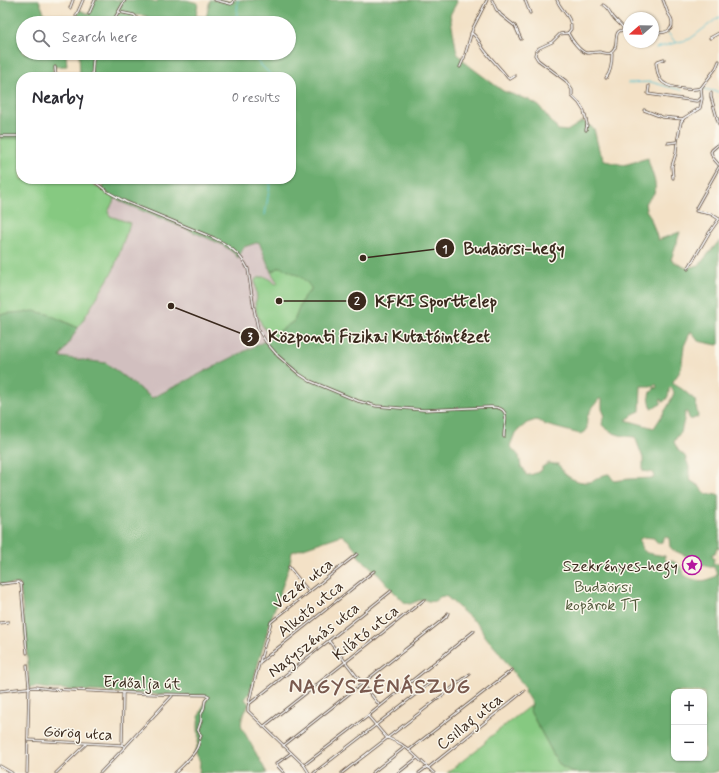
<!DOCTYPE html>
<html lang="en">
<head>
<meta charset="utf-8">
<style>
  :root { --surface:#fff; --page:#f7f7f7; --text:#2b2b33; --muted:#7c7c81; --line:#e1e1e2 }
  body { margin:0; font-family:Mynerve,sans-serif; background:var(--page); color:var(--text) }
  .controls { position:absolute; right:12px; bottom:12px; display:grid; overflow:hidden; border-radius:8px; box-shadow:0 1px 3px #0004 }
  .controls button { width:36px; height:36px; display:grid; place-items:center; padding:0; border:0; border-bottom:1px solid var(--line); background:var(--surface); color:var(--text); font:20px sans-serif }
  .compass { position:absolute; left:623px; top:12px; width:36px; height:36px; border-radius:50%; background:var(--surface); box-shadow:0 1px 3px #0004; rotate:250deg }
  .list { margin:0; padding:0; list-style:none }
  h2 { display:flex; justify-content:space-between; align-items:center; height:52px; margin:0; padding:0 16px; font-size:17px }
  h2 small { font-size:13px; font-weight:400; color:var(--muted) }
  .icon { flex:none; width:22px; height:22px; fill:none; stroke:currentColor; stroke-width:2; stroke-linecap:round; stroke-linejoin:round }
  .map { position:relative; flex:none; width:719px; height:773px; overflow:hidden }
  .search { position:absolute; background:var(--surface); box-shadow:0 1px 3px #0004; left:16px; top:16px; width:280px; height:44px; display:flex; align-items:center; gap:10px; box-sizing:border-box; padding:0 14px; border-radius:22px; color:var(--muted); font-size:15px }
  .panel { position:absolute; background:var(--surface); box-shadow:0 1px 3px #0004; left:16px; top:72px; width:280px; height:112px; border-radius:16px }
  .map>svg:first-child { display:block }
  .industrial { fill:#d1bfbf }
  .green { fill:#86c981; stroke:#607a50 }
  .forest { fill:#6cad6f; stroke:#546c46; fill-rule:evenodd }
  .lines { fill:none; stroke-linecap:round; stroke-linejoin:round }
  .stream { stroke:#56c1d2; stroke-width:1 }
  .minor-casing { stroke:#574537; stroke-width:3 }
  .minor { stroke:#fff; stroke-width:1.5 }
  .labels { text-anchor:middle; stroke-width:3; stroke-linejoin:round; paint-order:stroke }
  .poi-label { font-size:16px; fill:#3b2a1e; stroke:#fbf7ec; text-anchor:end }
  .street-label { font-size:16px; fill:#3b2a1e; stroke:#fbf7ec }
  .park-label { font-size:16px; fill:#525a3c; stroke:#fbf7ec }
  .district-label { font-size:20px; font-weight:bold; letter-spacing:1px; fill:#79594e; stroke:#fbf7ec }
  .leader { fill:none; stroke:#3b2a1e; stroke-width:1.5 }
  .callout-dot { fill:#3b2a1e; stroke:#fbf7ec; stroke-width:1.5 }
  .mark-label { font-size:12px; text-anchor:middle; font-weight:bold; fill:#fff }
  .callout-label { font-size:17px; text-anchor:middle; font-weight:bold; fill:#3b2a1e; stroke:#fbf7ec; stroke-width:3; stroke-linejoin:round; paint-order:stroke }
</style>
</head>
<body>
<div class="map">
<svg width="719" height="773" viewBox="0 0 719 773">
  <rect width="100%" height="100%" fill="#fbf7ec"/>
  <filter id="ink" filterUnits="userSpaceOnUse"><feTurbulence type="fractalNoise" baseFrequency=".025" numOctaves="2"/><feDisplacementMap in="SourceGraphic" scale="8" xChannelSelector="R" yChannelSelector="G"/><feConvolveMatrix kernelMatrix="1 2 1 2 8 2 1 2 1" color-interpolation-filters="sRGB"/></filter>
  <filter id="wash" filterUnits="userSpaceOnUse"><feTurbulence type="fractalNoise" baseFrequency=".012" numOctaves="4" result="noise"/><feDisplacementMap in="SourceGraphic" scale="16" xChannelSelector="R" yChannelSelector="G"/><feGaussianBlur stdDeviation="0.9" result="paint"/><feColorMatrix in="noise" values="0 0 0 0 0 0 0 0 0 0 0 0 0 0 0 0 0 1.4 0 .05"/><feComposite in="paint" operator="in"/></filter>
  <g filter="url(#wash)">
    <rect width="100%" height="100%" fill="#f3e1c6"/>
    <!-- industrial -->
    <polygon class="industrial" points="115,198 126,204 196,233 223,245 238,257 244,247 259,242 271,272 278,283 276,284 266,277 255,280 262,325 271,337 265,341 152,398 106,363 60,357 113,271 130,223 110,216 108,212"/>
    <!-- green -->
    <g class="green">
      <path d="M0 138H21V179H88C92 182 94 185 98 188L99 187 115 198 108 212 110 216 130 223 113 271 78 328 64 321 16 313 0 314Z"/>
      <path d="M280 266C294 273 305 276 313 290L304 296 294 321 271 337 262 325 257 314 255 303 257 299 255 280 260 277H266L276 284 278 283 271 272Z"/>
      <polygon points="532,704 530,711 557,761 562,767 575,773 447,773 485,743 485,741"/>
    </g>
    <!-- forest -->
    <path class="forest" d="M0 0H39L48 23H23V53H289V23H146L147 16 136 15 134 23H73L80 10 89 14 95 0H149L157 2 158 0H186L198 3 196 16 206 18 210 0H222L230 2 231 0H456L457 2 450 15 457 53 468 65 503 91 529 100 539 106 558 130 567 131 583 121 594 129 599 150 605 161 624 165 648 158C649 168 659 184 654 193 652 197 648 200 645 203L646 210 650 216 658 240 680 232 671 260 686 268 699 265 719 241V344L717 345 698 341 691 331 684 346 682 363 679 373 672 383 682 389 695 400 698 417 690 420 687 412H685C685 418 682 427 681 433L678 435 674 442 678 450 685 456 689 467V475L691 481 699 486 705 494 719 495V549L717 547 715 553 712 554 714 559 713 564H719V771L710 773H575L562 767 557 761 530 711 532 704 524 691 525 688 498 651 485 636 479 625 468 616 447 597C435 593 440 607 423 599L410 604 405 603 393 591 375 571 358 556V552L350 542 342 535 292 552 289 567 270 622 250 692 245 699 249 704C246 712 239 719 242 728L267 773H199L200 762 194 752C202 742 196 729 199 717 201 710 205 703 208 696L204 695 188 696 50 689 35 687 29 688 28 665 20 584 0 585V314L34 311 48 314 78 328 60 357 106 363 152 398 265 341 294 321 304 296 312 290C306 277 293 273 280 267L271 272 259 242 244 247 238 258 235 254 223 245 196 233 126 204 104 191 102 179H291V77H80L79 53 66 54 67 66 53 67V77H21V105L17 106 20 121H21V138H0ZM656 384 657 388 656 389 655 387 654 388 653 391 650 392 649 395 651 409 661 404V402L660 401 661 399 663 402C668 399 669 394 669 389L671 387 674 393 668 406 654 428 626 420 632 416 633 414 640 411 641 386H651ZM599 399H602V409L605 416 603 419 602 425C613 435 621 436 635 437L643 458V471L654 473V478L629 479 614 481 609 474C604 474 600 477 595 480 586 485 573 481 565 474 562 472 561 467 558 464H554L549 463 542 467V470C539 472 530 476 526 475L524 469 521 467 519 456 510 446 515 433 527 423 536 420 541 422 546 425 580 434 584 432 587 428C585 414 591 410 599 399ZM643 537 654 538 655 540 658 543 662 542 663 538 665 537 669 538 670 547 673 550 691 558 696 557 697 563 709 567H714L717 575C706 583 696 582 684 575 683 567 678 564 671 560L668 562 665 559V556L647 553 642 549 639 540ZM674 692H704V758H674Z"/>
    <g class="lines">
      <!-- stream -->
      <g class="stream">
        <polyline points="236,23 238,0"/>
        <polyline points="668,33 676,43"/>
        <polyline points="656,48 690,39 719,17"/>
        <polyline points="249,53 273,77"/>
        <polyline points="628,83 651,82 669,87"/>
        <polyline points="670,87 682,90"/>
        <polyline points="703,89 719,92"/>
        <polyline points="265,215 271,179"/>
      </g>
    </g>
  </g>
  <g filter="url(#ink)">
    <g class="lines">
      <defs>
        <g id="minor">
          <polyline points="215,0 231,4 233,3 234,0"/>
          <polyline points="492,0 496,9 501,15 515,26 521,39"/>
          <polyline points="525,0 530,13"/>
          <path d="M557 0C561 11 572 16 571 29L568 33"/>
          <path d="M603 5C609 8 610 14 614 18 617 22 621 24 624 29"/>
          <polyline points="70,8 73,0"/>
          <polyline points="119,12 134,15 136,17 136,23"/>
          <polyline points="89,14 95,0"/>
          <polyline points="76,16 83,0"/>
          <polyline points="112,23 125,0"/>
          <path d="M653 32C663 34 676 32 671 18 670 16 669 15 668 13 666 9 665 4 663 0"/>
          <path d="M471 33C478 36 480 45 485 51 492 60 501 69 508 78L510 79 515 76"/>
          <polyline points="568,33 560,34 552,42 539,48 536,51 535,55 538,60 566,81 572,90 572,96 579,103 584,111 587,124 586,130"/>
          <path d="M568 33C571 39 580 52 587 53 591 53 595 52 599 52 603 52 608 55 611 53 622 46 608 27 629 30"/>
          <polyline points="710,38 719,33"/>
          <path d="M664 59 658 61 656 63C657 68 657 74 660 79 666 89 691 91 701 88"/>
          <polyline points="55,67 56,77"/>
          <polyline points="460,67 464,58 473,28 487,0"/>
          <polyline points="92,77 93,61 96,53"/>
          <path d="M606 78C611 72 612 62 612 54L611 53"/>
          <polyline points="649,86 648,94 696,101 698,101 701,98"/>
          <polyline points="711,93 711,97 719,125"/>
          <polyline points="644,110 662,117 683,119"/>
          <polyline points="0,136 21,136"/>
          <polyline points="668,143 676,142"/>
          <polyline points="719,144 712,150 711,152 713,158 719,165"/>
          <polyline points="673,178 672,166 676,153 677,142 681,122 684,118 700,108 702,99 701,88 716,68 719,61"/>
          <path d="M91 179 108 192 126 202 214 238C229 245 241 254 248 269L254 309 258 329 266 342 278 356 299 374 310 381 358 401 376 406 424 410 491 407C514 407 503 424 504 437"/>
          <polyline points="696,208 719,167"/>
          <polyline points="696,211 711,214 719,219"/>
          <polyline points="688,269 709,233 719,219"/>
          <polyline points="289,567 309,592"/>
          <polyline points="0,584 19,582 21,584 27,653"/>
          <polyline points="0,623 8,622"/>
          <polyline points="329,641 380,706"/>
          <polyline points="259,663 374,571"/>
          <path d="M0 691 35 687 50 689 155 694 207 695 209 696 205 701 204 708 201 715V721L198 730 201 736C199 740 199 744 197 748 192 758 183 765 175 773"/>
          <polyline points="249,704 390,592 391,591"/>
          <polyline points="368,716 386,737 401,744 409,750 434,773"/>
          <polyline points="263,727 424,600"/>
          <polyline points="28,740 122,745 125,747"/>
          <polyline points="122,745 123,693"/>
          <polyline points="283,746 440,622 446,617 448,613"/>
          <polyline points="409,750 512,670"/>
          <polyline points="304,765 368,716 474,631"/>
          <polyline points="0,766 12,773"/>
          <polyline points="428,768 524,691"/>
          <polyline points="27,773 29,686 27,665"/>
          <polyline points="56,773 86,744"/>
          <polyline points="100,773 125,747 172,696"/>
          <polyline points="284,773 276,764 291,753"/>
          <polyline points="309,773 304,765 248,711 248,707 252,689 271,622 357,554"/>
          <polyline points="314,773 434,680"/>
          <polyline points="342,773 470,674"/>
          <polyline points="372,773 405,747"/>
          <polyline points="398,773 417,758"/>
          <polyline points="419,773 427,767"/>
        </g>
      </defs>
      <!-- minor casing -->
      <use href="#minor" class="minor-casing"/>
      <!-- minor -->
      <use href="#minor" class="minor"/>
    </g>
  </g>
  <!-- icons -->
  <defs>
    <symbol id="sight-ring" viewBox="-11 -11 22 22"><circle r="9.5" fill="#fbf7ec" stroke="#b5179e" stroke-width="1.5"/><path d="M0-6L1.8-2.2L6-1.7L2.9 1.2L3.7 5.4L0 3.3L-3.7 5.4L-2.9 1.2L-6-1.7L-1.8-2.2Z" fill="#b5179e"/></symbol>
  </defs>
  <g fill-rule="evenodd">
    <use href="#sight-ring" x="681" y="554" width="22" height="22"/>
  </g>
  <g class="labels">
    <!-- poi labels -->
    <g class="poi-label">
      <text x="678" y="571">Szekrényes-hegy</text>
    </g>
    <!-- street labels -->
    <g class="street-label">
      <text transform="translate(302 583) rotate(-38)" y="6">Vezér utca</text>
      <text transform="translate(310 608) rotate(-39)" y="6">Alkotó utca</text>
      <text transform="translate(365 632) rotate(-38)" y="6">Kilátó utca</text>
      <text transform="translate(313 639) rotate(-38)" y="6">Nagyszénás utca</text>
      <text transform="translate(142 682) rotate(2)" y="6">Erdőalja út</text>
      <text transform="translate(469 721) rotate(-39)" y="6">Csillag utca</text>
      <text transform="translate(78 732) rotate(3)" y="6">Görög utca</text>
    </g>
    <!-- park labels -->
    <g class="park-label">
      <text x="603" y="592">Budaörsi<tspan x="603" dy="18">kopárok TT</tspan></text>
    </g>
    <!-- district labels -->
    <g class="district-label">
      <text x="380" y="693">NAGYSZÉNÁSZUG</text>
    </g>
  </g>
  <!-- callouts -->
  <path class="leader" d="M363 258L445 248M279 301L357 301M171 306L250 337"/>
  <g class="callout-dot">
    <circle cx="363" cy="258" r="4"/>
    <circle cx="279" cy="301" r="4"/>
    <circle cx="171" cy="306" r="4"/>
    <circle cx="445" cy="248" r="10"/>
    <circle cx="357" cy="301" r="10"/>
    <circle cx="250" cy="337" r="10"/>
  </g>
  <g class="mark-label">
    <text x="445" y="253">1</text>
    <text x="357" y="305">2</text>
    <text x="250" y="341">3</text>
  </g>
  <g class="callout-label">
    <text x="514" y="254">Budaörsi-hegy</text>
    <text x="436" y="307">KFKI Sporttelep</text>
    <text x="379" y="342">Központi Fizikai Kutatóintézet</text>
  </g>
</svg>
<div class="controls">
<button>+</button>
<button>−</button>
</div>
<svg class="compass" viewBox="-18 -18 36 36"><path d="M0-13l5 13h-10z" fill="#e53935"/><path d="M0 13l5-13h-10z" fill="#7c7c81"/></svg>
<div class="search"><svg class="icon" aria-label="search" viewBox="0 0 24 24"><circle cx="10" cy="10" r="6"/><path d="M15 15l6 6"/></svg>Search here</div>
<section class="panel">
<h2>Nearby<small>0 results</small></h2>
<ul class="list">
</ul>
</section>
</div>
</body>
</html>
